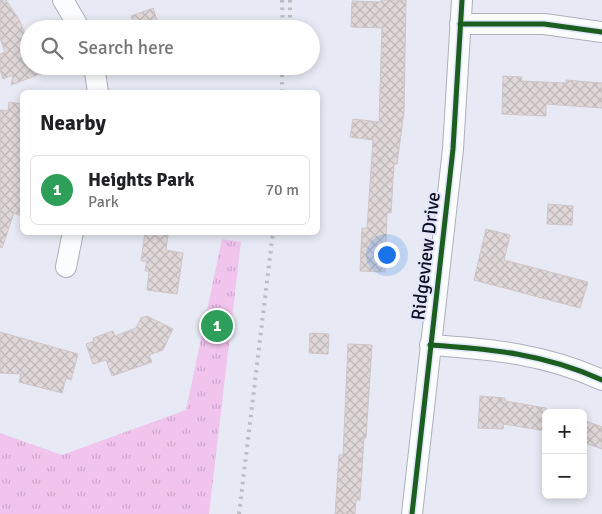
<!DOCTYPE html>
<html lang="en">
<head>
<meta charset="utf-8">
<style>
  :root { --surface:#fff; --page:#f2f2f2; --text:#202124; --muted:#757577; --line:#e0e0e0; --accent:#b45309 }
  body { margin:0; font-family:Signika,sans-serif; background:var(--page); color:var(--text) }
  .controls { position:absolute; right:15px; bottom:15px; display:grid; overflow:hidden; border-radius:8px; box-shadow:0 2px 8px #0003 }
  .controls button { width:45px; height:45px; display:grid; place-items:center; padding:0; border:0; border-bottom:1px solid var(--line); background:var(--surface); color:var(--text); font:25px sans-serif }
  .you { position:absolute; left:386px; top:254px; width:18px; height:18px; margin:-12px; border:4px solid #fff; border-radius:50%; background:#1a73e8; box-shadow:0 0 0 8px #1a73e833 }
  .badge { display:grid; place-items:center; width:32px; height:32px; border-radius:50%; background:var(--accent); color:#fff; font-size:16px; font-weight:700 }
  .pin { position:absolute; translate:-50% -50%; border:2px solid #fff; box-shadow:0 1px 5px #0006 }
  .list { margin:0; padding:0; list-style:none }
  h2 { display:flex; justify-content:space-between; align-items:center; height:65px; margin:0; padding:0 20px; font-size:21px }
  h2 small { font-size:16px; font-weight:400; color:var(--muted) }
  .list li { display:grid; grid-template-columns:32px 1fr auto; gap:15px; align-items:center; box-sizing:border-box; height:70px; margin:0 10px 10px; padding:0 10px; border:1px solid var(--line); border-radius:8px }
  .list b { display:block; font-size:19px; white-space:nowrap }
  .list p { margin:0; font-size:16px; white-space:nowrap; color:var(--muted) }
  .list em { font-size:16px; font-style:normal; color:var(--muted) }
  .icon { flex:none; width:28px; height:28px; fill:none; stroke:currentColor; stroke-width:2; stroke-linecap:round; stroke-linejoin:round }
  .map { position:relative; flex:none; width:602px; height:514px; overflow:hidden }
  .search { position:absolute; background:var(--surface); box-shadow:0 2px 8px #0003; left:20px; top:20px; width:300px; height:55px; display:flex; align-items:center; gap:12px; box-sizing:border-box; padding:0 18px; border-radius:28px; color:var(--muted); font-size:19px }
  .panel { position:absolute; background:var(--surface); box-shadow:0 2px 8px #0003; left:20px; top:90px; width:300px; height:145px; border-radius:8px }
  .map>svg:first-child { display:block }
  .park { fill:url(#park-tufts) }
  .building { fill:url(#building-cross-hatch); stroke:#cec5c7 }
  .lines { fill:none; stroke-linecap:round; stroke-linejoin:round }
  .minor-casing { stroke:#adb0bc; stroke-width:22 }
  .minor { stroke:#fbfcfd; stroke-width:20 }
  .rail { stroke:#bcbdc0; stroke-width:4; stroke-dasharray:2.5 5; stroke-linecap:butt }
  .cycleway-casing { stroke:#e1e6fa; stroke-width:8 }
  .cycleway { stroke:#1b5e20; stroke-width:5 }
  .labels { text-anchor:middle; stroke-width:4; stroke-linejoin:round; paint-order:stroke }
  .street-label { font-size:19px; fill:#0c0f20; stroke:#e1e6fa }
</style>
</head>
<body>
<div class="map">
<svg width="602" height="514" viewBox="0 0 602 514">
  <defs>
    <pattern id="park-tufts" width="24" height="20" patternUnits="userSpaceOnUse" patternTransform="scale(1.25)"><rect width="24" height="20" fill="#f0c4ed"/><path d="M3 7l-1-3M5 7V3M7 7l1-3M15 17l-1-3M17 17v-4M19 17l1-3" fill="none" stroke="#cda7cb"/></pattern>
    <pattern id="building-cross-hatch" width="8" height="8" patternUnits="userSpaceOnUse" patternTransform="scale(1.25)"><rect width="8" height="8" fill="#e0d7d8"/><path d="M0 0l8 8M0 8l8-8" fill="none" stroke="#bfb7b9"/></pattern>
  </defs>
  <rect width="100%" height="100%" fill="#e7eaf4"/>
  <!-- park -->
  <polygon class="park" points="222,239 241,242 209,514 0,514 0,433 62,455 186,410"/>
  <!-- building -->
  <g class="building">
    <polygon points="0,0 6,0 20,21 29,45 29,66 58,67 11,85 13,75 3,79 0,70 0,54 5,52 0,38"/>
    <polygon points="381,0 406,0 404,112 397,164 394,164 391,213 387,213 385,272 360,271 362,228 367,228 373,140 350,137 353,119 379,122 382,28 351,27 352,1 381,2"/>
    <polygon points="153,8 160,29 136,29 131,16"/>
    <polygon points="503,76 522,77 521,81 566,83 566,80 602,83 602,108 546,104 546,116 502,114"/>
    <polygon points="9,102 22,104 22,216 14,213 2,248 0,247 0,110 8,111"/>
    <polygon points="548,204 573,206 572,225 547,224"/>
    <polygon points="486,229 510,235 504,260 588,282 580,308 474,280"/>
    <polygon points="145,232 168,235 166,250 183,253 177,294 147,290 149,271 145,271 147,261 141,261"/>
    <polygon points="147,316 173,329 163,350 149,355 152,362 112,376 106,360 93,364 86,344 94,341 93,338 113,331 115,336 136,328 141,318"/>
    <polygon points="0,332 78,354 71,380 66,378 62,393 19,382 21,374 0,373"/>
    <polygon points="310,333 329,334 328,354 309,353"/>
    <polygon points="348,344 372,345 366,438 364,438 360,500 356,500 355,514 335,514 339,455 343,455"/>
    <polygon points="480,396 505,398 505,401 546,408 546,431 504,424 503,429 478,428"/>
    <polygon points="583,420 602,427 602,449 583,442"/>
  </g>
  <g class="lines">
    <defs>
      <g id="minor">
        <polyline points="63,0 80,29"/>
        <polyline points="460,24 544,24 602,32"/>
        <polyline points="94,66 98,92"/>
        <polyline points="66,267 73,232"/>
        <path d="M430 345C492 349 545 354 602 380"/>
        <polyline points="412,514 453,149 462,0"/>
      </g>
    </defs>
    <!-- minor casing -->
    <use href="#minor" class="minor-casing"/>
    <!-- minor -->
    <use href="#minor" class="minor"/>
    <!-- rail -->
    <g class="rail">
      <polyline points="282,0 283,29"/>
      <polyline points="290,0 290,29"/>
      <polyline points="282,92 282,66"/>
      <polyline points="239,514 273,232"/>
    </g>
    <defs>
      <g id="cycleway">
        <polyline points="460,24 544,24 602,32"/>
        <path d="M430 345C492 349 545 354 602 380"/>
        <polyline points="412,514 453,149 462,0"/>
      </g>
    </defs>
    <!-- cycleway casing -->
    <use href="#cycleway" class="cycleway-casing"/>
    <!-- cycleway -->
    <use href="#cycleway" class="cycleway"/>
  </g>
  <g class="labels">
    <!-- street labels -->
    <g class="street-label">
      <text transform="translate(425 256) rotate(-83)" y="7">Ridgeview Drive</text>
    </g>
  </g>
</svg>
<div class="controls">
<button>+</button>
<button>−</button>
</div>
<div class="you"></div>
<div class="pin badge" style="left:217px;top:326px;background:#2e9e5b">1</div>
<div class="search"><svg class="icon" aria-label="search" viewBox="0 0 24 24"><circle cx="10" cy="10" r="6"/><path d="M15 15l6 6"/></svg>Search here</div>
<section class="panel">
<h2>Nearby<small></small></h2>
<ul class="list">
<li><span class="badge" style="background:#2e9e5b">1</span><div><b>Heights Park</b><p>Park</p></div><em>70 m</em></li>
</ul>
</section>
</div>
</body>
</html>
